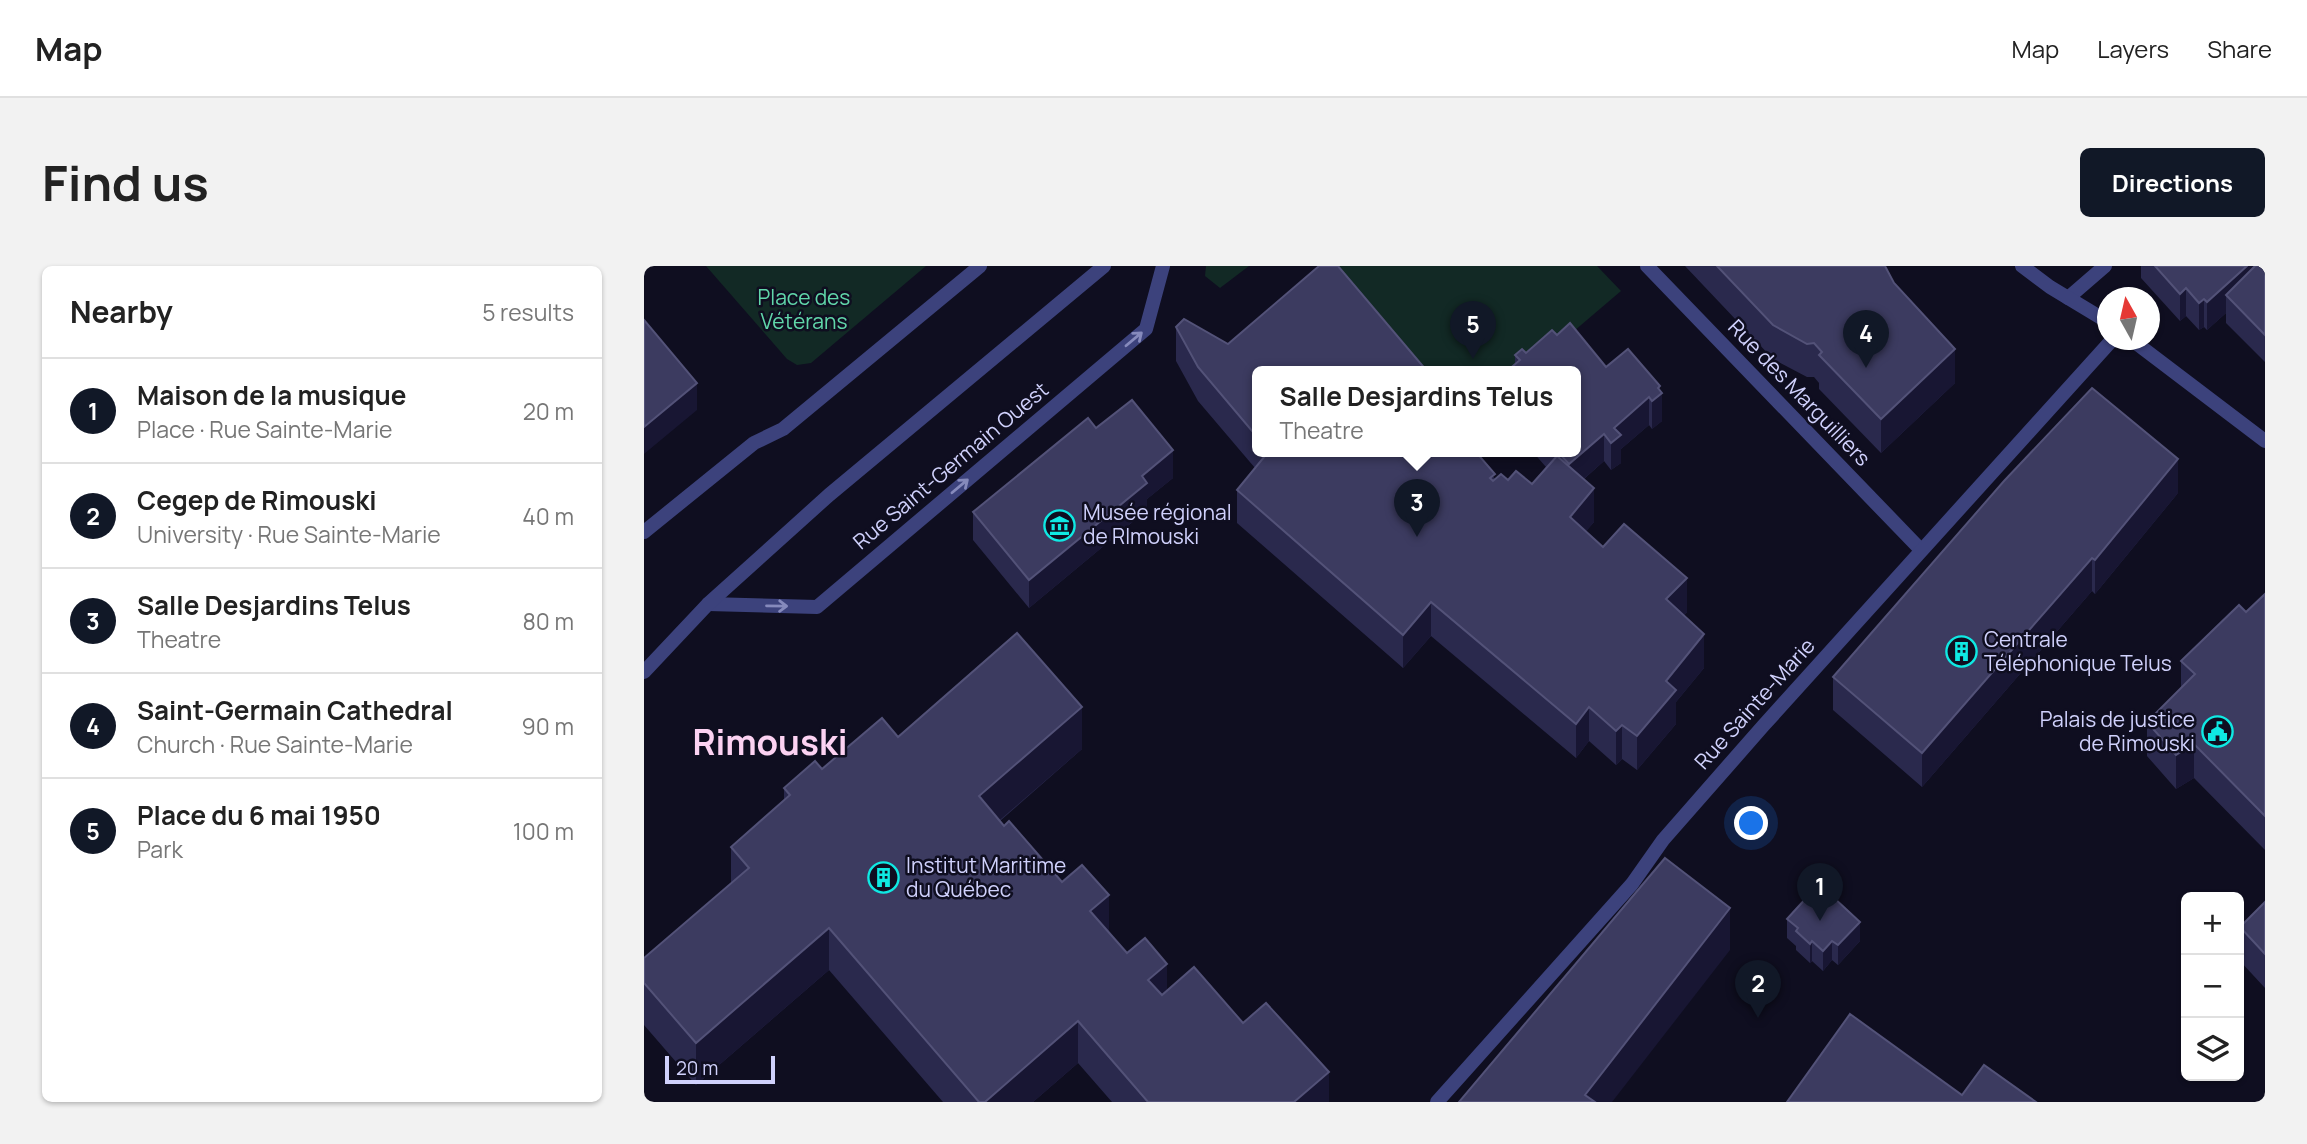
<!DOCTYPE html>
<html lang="en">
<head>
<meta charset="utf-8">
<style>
  :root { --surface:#fff; --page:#f2f2f2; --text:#222; --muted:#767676; --line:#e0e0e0; --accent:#111827 }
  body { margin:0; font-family:Manrope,sans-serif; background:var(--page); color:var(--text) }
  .controls { position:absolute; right:21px; bottom:21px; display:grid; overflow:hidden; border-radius:10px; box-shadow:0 2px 5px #0004 }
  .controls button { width:63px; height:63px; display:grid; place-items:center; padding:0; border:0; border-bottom:2px solid var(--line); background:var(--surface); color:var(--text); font:35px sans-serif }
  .compass { position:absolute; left:1453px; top:21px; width:63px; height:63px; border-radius:50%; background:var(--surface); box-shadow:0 2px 5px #0004; rotate:352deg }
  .scale { position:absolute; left:21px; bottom:18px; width:110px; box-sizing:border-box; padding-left:7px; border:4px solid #d0d1fc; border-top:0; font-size:19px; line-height:24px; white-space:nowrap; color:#d0d1fc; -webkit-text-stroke:5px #0f0e20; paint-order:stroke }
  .you { position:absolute; left:1108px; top:558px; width:24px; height:24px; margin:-18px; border:5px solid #fff; border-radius:50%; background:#1a73e8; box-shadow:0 0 0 10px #1a73e833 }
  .badge { display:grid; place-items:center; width:46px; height:46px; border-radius:50%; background:var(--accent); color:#fff; font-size:23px; font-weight:700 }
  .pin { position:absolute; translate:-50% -58px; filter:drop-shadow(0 2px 4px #0008) }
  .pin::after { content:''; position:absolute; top:37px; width:24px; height:21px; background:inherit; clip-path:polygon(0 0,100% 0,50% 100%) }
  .popup { position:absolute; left:608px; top:100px; width:329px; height:91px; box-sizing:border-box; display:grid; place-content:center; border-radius:10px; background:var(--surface); filter:drop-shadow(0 2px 5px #0005); font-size:23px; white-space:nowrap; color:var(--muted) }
  .popup b { font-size:26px; color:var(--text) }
  .popup::after { content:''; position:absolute; left:50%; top:100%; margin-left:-14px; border:14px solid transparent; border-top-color:var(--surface) }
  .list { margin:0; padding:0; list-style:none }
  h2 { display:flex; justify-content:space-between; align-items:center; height:91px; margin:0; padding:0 28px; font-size:30px }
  h2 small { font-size:23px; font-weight:400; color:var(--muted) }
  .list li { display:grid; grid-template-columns:46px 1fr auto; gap:21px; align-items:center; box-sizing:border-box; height:105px; padding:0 28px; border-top:2px solid var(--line) }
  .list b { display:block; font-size:26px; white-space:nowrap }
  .list p { margin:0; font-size:23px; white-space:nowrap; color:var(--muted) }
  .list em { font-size:23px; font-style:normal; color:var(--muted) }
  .icon { flex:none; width:38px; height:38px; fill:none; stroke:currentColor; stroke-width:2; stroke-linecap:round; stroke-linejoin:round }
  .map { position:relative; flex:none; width:1621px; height:836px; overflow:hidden; border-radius:10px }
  header { display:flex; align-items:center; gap:42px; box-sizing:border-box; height:98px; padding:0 35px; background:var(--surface); border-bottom:2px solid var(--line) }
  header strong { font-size:33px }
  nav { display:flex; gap:38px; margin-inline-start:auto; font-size:24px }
  .intro { display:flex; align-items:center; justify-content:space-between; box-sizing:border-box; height:168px; padding:0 42px }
  h1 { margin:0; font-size:49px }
  .button { padding:18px 32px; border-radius:10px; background:var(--accent); color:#fff; font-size:24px; font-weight:700 }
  main { display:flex; gap:42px; padding:0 42px }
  aside { flex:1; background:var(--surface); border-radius:10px; box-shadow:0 2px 5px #0004 }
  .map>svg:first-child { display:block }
  .green { fill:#122925 }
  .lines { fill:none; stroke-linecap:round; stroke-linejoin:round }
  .service { stroke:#3c427c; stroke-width:14 }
  .minor { stroke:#3c427c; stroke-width:14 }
  .tertiary { stroke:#3c427c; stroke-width:14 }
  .wall { fill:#2a294d }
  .shaded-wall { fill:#181633 }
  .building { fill:#3c3b60; stroke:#535278; stroke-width:2 }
  .oneway { stroke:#868abc }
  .labels { text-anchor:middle; stroke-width:5; stroke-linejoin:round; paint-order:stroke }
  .park-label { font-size:21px; fill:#61d7aa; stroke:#0f0e20 }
  .street-label { font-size:21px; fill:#d0d1fc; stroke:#0f0e20 }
  .poi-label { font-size:21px; fill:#d0d1fc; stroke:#0f0e20; text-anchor:start }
  .town-label { font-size:35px; font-weight:bold; fill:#fcd2f2; stroke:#0f0e20 }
</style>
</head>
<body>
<header>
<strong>Map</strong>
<nav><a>Map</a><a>Layers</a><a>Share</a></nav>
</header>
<div class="intro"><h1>Find us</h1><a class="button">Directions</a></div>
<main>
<aside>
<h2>Nearby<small>5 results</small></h2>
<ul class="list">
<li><span class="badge">1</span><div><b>Maison de la musique</b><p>Place · Rue Sainte-Marie</p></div><em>20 m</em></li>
<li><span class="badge">2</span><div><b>Cegep de Rimouski</b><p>University · Rue Sainte-Marie</p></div><em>40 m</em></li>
<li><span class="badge">3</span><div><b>Salle Desjardins Telus</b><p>Theatre</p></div><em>80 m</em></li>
<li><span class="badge">4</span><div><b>Saint-Germain Cathedral</b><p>Church · Rue Sainte-Marie</p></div><em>90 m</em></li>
<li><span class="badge">5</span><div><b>Place du 6 mai 1950</b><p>Park</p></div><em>100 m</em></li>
</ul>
</aside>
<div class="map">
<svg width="1621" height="836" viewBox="0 0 1621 836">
  <rect width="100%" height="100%" fill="#0f0e20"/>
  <!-- green -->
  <g class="green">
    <polygon points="62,0 282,0 167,97 153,99 143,93"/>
    <polygon points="562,0 605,0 576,22 561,10"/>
    <polygon points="684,0 953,0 977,25 883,105 771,105"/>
  </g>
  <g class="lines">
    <!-- service -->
    <g class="service">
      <polyline points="1003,0 1277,284"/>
      <polyline points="0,266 110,177 139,163 336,0"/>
      <polyline points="64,338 173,341 502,63 519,0"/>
    </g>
    <!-- minor -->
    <g class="minor">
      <polyline points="1424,32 1461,0"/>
      <polyline points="793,836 988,618 1019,574 1119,460 1468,74"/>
    </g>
    <!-- tertiary -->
    <g class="tertiary">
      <polyline points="1378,0 1406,21 1464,56"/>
      <polyline points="1488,74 1621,175"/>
      <polyline points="0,406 64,338 185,229 460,0"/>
    </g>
  </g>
  <!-- wall -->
  <g class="wall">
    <polygon points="1041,0 1241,0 1250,17 1311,117 1237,187 1175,123 1175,117 1170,111 1163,111 1129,93"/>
    <polygon points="1497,0 1621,0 1621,96 1582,57 1582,47 1563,64 1560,61 1555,64 1542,50 1536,55 1497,12"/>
    <polygon points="532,61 614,105 614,185 831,185 851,213 864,214 888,218 902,201 888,185 932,185 871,98 871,89 882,87 913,69 962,101 1016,124 1018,155 1008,163 1005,159 977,183 977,197 967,204 960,195 940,213 950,256 942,265 959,281 1043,346 1039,350 1060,402 1032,436 1032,458 993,504 978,493 972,499 945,475 932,492 787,370 759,402 593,257 593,224 611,202 554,135 532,95"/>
    <polygon points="452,162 529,212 503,233 503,244 385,342 329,274 329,246"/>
    <polygon points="1534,227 1451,328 1448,325 1278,521 1189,444 1189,411"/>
    <polygon points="1621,328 1621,584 1550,512 1532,523 1503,490 1503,456 1537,422 1537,395 1602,346"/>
    <polygon points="254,471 438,483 356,555 418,616 483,687 523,725 599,757 685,836 468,836 434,797 389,836 299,836 185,704 52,819 0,759 0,692 87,617 87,581 140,535 140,522 178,503"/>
    <polygon points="1621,636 1621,722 1596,695 1596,661"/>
    <polygon points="1143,653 1216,675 1194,699 1188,694 1179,705 1168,695 1166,697 1152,684 1152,680 1143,672"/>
  </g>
  <!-- shaded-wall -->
  <g class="shaded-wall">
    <polygon points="1603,0 1620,0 1582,29 1582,47 1563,64 1563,36"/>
    <polygon points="1542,22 1542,50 1536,55 1536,28"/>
    <polygon points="1560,33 1560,61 1555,64 1555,37"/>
    <polygon points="1311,83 1311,117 1237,187 1237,153"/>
    <polygon points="53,117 53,144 0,188 0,161"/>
    <polygon points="1016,120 1016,129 1018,127 1018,155 1008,163 1008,135"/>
    <polygon points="1005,131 1005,159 977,183 977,197 967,204 967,177 970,162"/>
    <polygon points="960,168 960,195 925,226 925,198"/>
    <polygon points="529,184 529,212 503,233 503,244 385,342 385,314 498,210"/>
    <polygon points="1534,193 1534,227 1451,328 1451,294"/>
    <polygon points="950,222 950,256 926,285 926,251"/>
    <polygon points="1448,292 1448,325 1278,521 1278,487"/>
    <polygon points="1043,312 1043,346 1022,367 1022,333"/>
    <polygon points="787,336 787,370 759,402 759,369"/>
    <polygon points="1060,368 1060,402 1032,436 1032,458 993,504 993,470 1022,415"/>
    <polygon points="438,441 438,483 335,572 335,530"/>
    <polygon points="945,441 945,475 932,492 932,458"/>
    <polygon points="978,459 978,493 972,499 972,465"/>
    <polygon points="1550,478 1550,512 1532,523 1532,489"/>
    <polygon points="465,629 465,671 446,645"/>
    <polygon points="1086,642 1086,684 968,836 941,836 941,829"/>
    <polygon points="1216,656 1216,675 1194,699 1194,679"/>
    <polygon points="185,662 185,704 52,819 52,777"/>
    <polygon points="1168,675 1168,695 1166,697 1166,678"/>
    <polygon points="1188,675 1188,694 1179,705 1179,685"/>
    <polygon points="523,698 523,740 504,714"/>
    <polygon points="434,755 434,797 389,836 341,836"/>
    <polygon points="685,806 685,836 650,836"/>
  </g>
  <!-- building -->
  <g class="building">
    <polygon points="675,0 694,0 783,105 614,105 614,172 554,101 532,61 540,53 584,78"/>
    <polygon points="1073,0 1241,0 1250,17 1311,83 1237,153 1175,89 1178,86 1170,77 1163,78 1129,59"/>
    <polygon points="1511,0 1603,0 1563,36 1560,33 1555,37 1542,22 1536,28"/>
    <polygon points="1611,0 1621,0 1621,69 1582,29"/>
    <polygon points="0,54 53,117 0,161"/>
    <polygon points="926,57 962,101 984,83 1016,120 1014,122 1018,127 1008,135 1005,131 970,162 977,169 967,177 960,168 925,198 913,185 932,185 932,105 863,105 876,94 871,89 878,83 882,87 908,64 913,69"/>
    <polygon points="1448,122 1534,193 1451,294 1448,292 1278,487 1189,411 1360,215"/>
    <polygon points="488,134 529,184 498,210 503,217 385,314 329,246 444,152 452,162"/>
    <polygon points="625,185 831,185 851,208 846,212 849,215 857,208 864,214 872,205 888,218 913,190 950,222 926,251 959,281 980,258 1043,312 1022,333 1060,368 1022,415 1032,424 993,470 978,459 972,465 945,441 932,458 787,336 759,369 593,224"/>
    <polygon points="1621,328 1621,550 1550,478 1532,489 1503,456 1551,408 1537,395 1595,339 1602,346"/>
    <polygon points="373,367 438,441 335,530 360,560 365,555 418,616 438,599 465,629 446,645 483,687 501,672 523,698 504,714 518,729 550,701 599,757 622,737 685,806 650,836 504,836 434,755 341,836 335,836 185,662 52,777 0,717 0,692 105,602 87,581 146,529 140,522 171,495 178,503 238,452 254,471"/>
    <polygon points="1021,592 1086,642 941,829 951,836 815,836"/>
    <polygon points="1175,618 1216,656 1194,679 1188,675 1179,685 1168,675 1166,678 1152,665 1154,662 1143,653"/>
    <polygon points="1621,636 1621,688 1596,661"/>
    <polygon points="1206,748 1318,829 1340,799 1392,836 1143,836"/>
  </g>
  <!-- one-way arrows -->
  <defs><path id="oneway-shaft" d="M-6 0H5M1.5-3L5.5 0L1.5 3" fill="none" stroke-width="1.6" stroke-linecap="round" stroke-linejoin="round" transform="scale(1.75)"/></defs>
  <g class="oneway">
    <use href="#oneway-shaft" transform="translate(490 73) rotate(-40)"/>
    <use href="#oneway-shaft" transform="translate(316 220) rotate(-40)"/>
    <use href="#oneway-shaft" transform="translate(133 340) rotate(1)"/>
  </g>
  <!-- icons -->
  <defs>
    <symbol id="museum-ring" viewBox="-11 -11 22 22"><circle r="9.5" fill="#0f0e20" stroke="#0fe9e3" stroke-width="1.5"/><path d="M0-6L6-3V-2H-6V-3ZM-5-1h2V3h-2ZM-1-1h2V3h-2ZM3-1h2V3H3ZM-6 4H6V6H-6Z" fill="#0fe9e3"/></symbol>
    <symbol id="building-ring" viewBox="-11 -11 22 22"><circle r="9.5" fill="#0f0e20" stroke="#0fe9e3" stroke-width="1.5"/><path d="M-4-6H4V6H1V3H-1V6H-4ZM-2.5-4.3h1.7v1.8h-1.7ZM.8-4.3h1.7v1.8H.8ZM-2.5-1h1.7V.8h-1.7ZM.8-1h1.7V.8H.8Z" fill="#0fe9e3"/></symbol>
    <symbol id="civic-ring" viewBox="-11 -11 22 22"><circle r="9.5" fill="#0f0e20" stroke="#0fe9e3" stroke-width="1.5"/><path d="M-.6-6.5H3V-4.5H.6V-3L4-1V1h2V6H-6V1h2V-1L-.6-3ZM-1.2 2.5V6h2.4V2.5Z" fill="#0fe9e3"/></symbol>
  </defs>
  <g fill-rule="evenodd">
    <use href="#museum-ring" x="398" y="242" width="35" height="35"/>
    <use href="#building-ring" x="1300" y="368" width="35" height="35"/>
    <use href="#civic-ring" x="1556" y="448" width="35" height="35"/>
    <use href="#building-ring" x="222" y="594" width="35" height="35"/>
  </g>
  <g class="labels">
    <!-- park labels -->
    <g class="park-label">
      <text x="160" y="39">Place des<tspan x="160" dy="24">Vétérans</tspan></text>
    </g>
    <!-- street labels -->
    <g class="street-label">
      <text transform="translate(1155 127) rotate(46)" y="7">Rue des Marguilliers</text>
      <text transform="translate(307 200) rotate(-40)" y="7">Rue Saint-Germain Ouest</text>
      <text transform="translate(1111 438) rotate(-48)" y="7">Rue Sainte-Marie</text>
    </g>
    <!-- poi labels -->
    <g class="poi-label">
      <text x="439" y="254">Musée régional<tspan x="439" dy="24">de RImouski</tspan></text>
      <text x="1340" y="381">Centrale<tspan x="1340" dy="24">Téléphonique Telus</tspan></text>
      <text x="1551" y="461" text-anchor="end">Palais de justice<tspan x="1551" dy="24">de Rimouski</tspan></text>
      <text x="262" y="607">Institut Maritime<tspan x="262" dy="24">du Québec</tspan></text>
    </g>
    <!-- town labels -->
    <g class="town-label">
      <text x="126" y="489">Rimouski</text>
    </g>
  </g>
</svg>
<div class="controls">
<button>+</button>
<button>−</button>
<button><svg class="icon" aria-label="layers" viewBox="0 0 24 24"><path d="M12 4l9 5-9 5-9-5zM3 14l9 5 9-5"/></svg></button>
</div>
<svg class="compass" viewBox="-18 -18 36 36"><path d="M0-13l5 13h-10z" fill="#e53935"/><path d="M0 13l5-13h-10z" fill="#767676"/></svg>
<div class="scale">20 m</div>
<div class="you"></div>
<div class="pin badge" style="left:1176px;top:655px">1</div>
<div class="pin badge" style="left:1114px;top:752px">2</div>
<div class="pin badge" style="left:773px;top:271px">3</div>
<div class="popup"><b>Salle Desjardins Telus</b>Theatre</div>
<div class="pin badge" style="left:1222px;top:102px">4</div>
<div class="pin badge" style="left:829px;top:93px">5</div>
</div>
</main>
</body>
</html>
